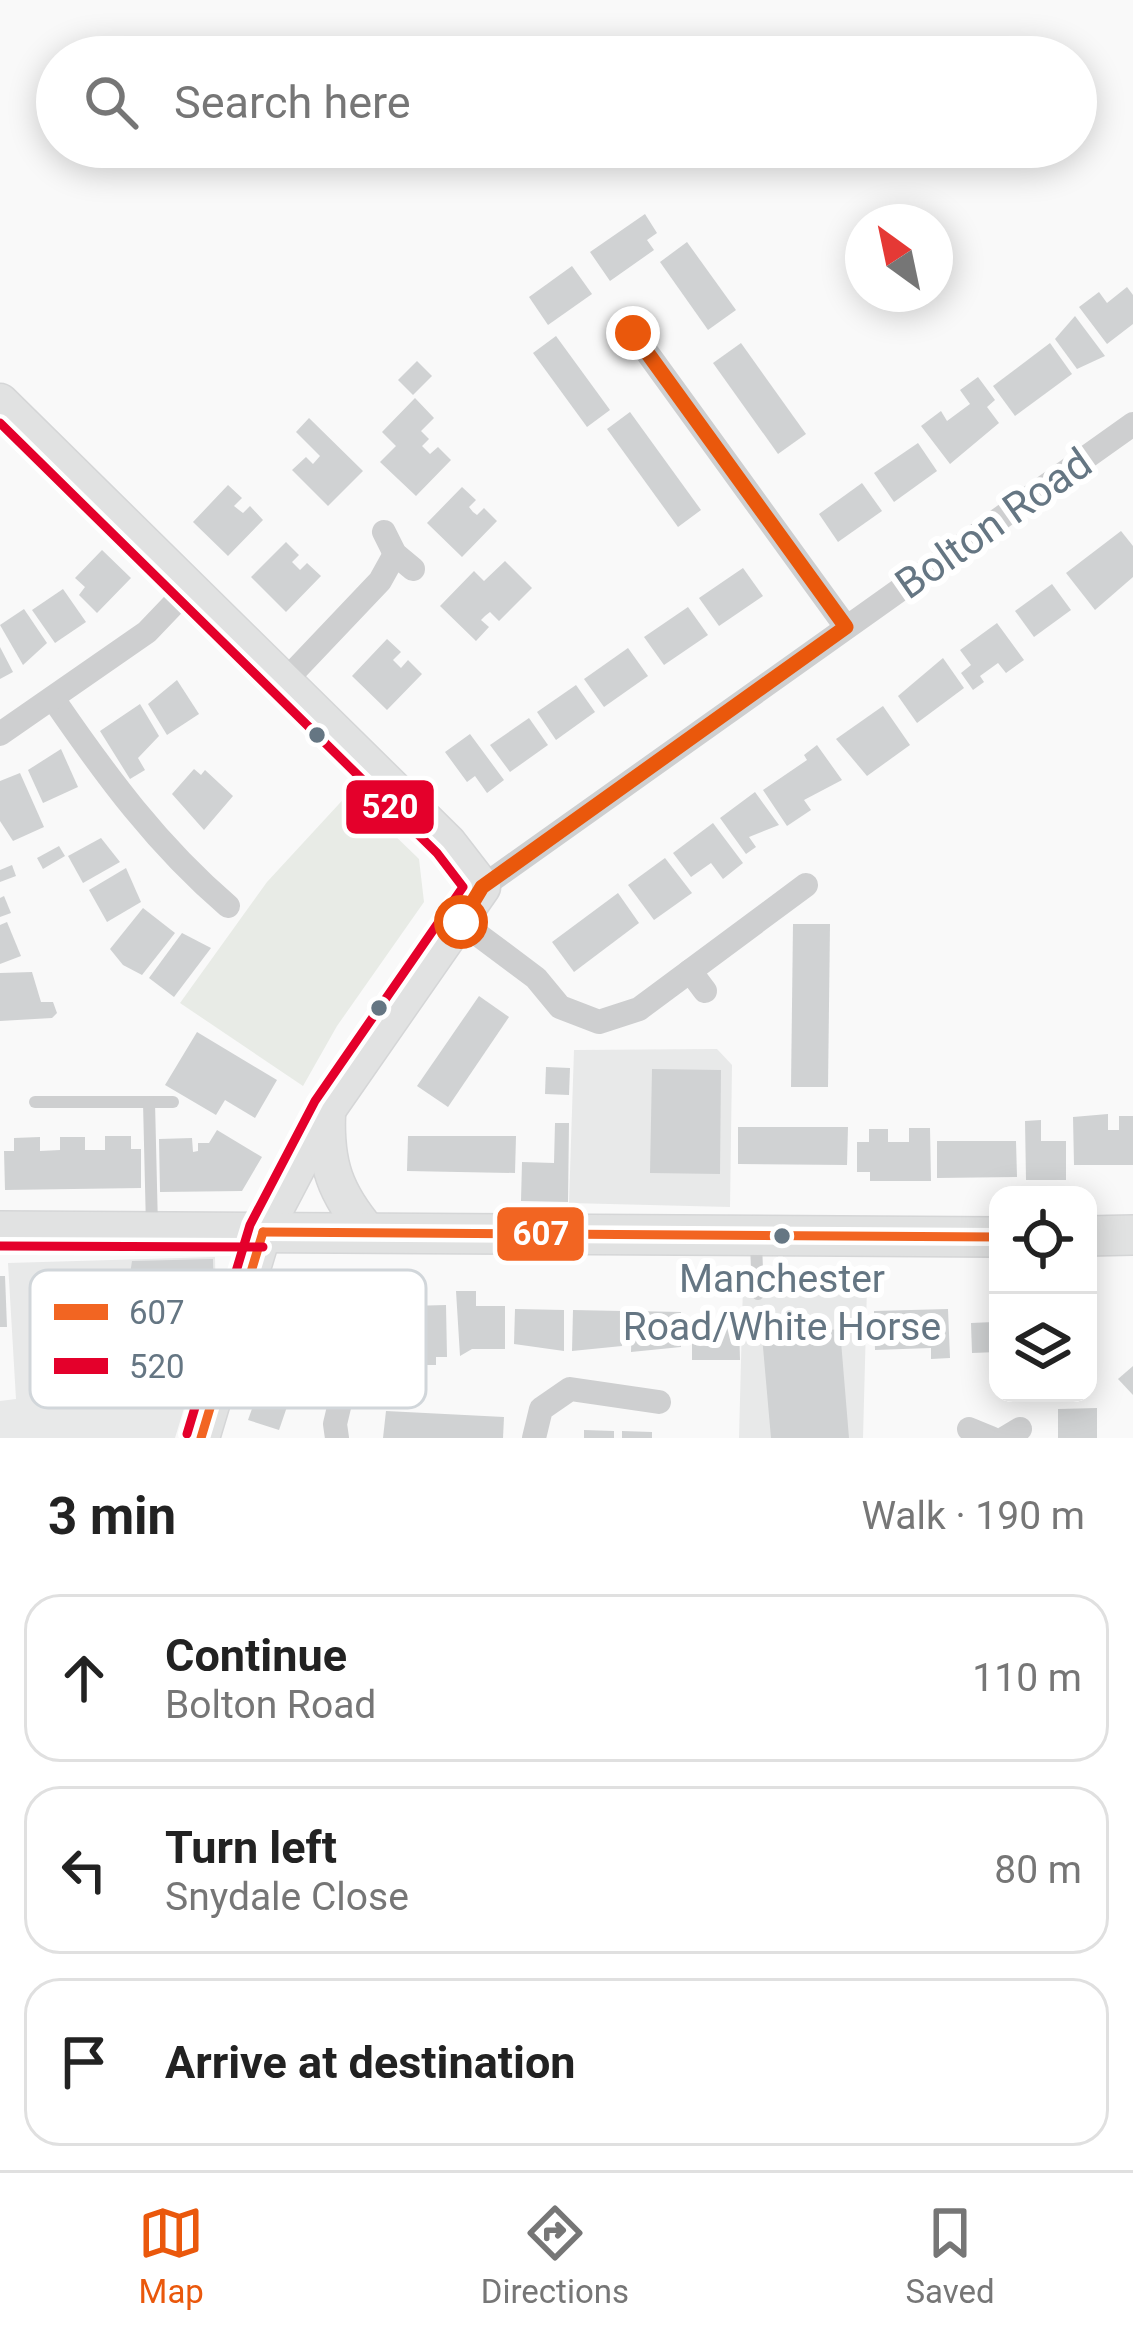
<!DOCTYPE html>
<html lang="en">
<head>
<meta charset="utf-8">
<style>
  :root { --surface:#fff; --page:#f2f2f2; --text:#222; --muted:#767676; --line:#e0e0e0; --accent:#ea580c }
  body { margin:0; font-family:Roboto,sans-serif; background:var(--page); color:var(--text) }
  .controls { position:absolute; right:36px; bottom:36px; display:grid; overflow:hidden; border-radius:24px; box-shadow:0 6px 30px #0003 }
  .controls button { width:108px; height:108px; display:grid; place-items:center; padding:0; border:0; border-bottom:3px solid var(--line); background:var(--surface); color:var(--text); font:60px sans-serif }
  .compass { position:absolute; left:845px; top:204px; width:108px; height:108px; border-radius:50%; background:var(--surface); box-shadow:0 6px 30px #0003; rotate:327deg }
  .stop { position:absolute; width:36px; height:36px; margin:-27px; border:9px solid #ea580c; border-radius:50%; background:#fff }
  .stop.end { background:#ea580c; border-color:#fff; box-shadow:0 3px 12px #0008 }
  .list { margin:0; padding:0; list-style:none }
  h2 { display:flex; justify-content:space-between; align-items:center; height:156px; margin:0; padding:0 48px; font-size:51px }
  h2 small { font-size:39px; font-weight:400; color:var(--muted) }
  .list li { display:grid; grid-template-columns:78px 1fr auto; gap:36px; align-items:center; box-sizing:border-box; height:168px; margin:0 24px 24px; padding:0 24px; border:3px solid var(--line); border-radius:36px }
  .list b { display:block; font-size:45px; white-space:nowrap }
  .list p { margin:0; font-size:39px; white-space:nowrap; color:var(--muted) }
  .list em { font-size:39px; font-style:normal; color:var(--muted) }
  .icon { flex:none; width:66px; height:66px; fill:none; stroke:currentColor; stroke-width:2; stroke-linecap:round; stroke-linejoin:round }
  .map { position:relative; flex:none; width:1133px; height:1438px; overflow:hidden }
  .search { position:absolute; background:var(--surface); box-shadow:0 6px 30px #0003; left:36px; right:36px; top:36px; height:132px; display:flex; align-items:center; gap:30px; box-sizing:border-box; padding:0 42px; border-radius:66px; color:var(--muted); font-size:45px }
  .sheet { height:732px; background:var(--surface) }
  nav { display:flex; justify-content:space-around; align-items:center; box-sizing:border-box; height:168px; border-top:3px solid var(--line); background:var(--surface); font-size:33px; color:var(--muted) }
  nav a { display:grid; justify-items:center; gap:6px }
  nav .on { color:var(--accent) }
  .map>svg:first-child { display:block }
  .built { fill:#e8e9e9 }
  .green { fill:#e8ebe6 }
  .building { fill:#d0d2d3 }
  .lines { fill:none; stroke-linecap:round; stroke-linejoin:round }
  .secondary-casing { stroke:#d5d6d7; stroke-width:39 }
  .primary-casing { stroke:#d5d6d7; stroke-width:42 }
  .lane { stroke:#cecfd0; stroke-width:12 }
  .street { stroke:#cecfd0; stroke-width:24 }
  .secondary { stroke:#e1e2e2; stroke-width:36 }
  .primary { stroke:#e1e2e2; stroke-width:39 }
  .bus-1-casing { stroke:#fff; stroke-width:18 }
  .bus-2-casing { stroke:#fff; stroke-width:18 }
  .bus-1 { stroke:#f26522; stroke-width:9 }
  .bus-2 { stroke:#e4002b; stroke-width:9 }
  .route { stroke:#ea580c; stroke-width:15 }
  .bus-dot { fill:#657683; stroke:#fff; stroke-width:4.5 }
  .labels { text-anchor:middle; stroke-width:12; stroke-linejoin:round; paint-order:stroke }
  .bus-label { font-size:39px; fill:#657683; stroke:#fff }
  .street-label { font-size:42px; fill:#657683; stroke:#fff }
  .key { fill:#fff; stroke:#d1d6da; stroke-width:3 }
  .key-label { font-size:33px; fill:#657683 }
  .line-badge { stroke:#fff; stroke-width:4.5 }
  .badge-label { font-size:33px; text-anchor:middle; font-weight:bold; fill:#fff }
</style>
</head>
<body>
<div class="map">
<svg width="1133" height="1438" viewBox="0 0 1133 1438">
  <rect width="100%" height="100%" fill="#f9f9f9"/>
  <!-- built -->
  <g class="built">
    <polygon points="717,1049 732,1065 730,1207 569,1203 574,1050"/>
    <polygon points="215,1257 216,1303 175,1438 0,1438 0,1401 16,1399 8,1263"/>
    <polygon points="743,1284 867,1287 863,1438 739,1438"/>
  </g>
  <!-- green -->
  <polygon class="green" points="350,792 419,859 424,902 337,1026 303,1086 180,1003 267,882"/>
  <!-- building -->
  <g class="building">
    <polygon points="645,214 657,233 647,240 654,250 610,281 590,252"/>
    <polygon points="687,242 736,310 708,330 660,262"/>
    <polygon points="572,266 592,294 548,325 529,297"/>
    <polygon points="1127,287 1133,295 1133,324 1107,344 1079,307 1099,292 1107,303"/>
    <polygon points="1075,316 1105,356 1077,369 1055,339"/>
    <polygon points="556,336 610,410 587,427 533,353"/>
    <polygon points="741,343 806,434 778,454 713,363"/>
    <polygon points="1050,343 1072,374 1015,416 993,386"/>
    <polygon points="417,361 432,376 413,395 398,380"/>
    <polygon points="978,377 995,400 987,407 999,423 950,464 921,426 941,411 947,421 970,404 960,390"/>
    <polygon points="415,398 434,418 421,431 429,439 422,446 430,454 438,447 451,460 416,496 380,462 396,446 382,432"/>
    <polygon points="630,412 701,510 678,527 607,429"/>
    <polygon points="309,418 363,471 328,506 292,470 306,457 313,464 320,456 296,432"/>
    <polygon points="918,443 937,471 894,502 874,473"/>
    <polygon points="862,483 882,511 838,542 819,514"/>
    <polygon points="228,485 242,498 234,506 239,510 243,513 250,506 263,520 228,556 193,522"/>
    <polygon points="462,487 476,500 469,507 473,512 477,515 484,508 497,521 462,557 427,523"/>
    <polygon points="1121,531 1133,546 1133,577 1095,610 1066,573"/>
    <polygon points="286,542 299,555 292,562 300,570 307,563 321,576 286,612 251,577"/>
    <polygon points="102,550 131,578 97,613 79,595 85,587 75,578"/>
    <polygon points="505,561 532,588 499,621 490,612 485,616 481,620 489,627 476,641 440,606 474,571 484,581"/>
    <polygon points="743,568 763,596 719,626 699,598"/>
    <polygon points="1052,584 1071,610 1034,637 1015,611"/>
    <polygon points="63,589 86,622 55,643 32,610"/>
    <polygon points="688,607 708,635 664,665 644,637"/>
    <polygon points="24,609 47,643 23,665 0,625"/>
    <polygon points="997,623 1024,660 1006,673 998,663 980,676 984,682 973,690 961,673 971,665 960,650"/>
    <polygon points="387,639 401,652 393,660 401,668 408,660 422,674 387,710 352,676"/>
    <polygon points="0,647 13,672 0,679"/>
    <polygon points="628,648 648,676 604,707 584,679"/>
    <polygon points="943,658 964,688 917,723 898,696"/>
    <polygon points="177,680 199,714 167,735 148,704"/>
    <polygon points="576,685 595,712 556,740 537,712"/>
    <polygon points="140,704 159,736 138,758 145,770 130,779 100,731"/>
    <polygon points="883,706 910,745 867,776 836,739"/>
    <polygon points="529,718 548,745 510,772 490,745"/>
    <polygon points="470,734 504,780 487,793 475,776 467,782 445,752"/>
    <polygon points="817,745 842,780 804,800 811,810 787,826 763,790 807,760 804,755"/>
    <polygon points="61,749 78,787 43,803 28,770"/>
    <polygon points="194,769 201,775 205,770 233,796 204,830 172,794"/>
    <polygon points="20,773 44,827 13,841 0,821 0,781"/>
    <polygon points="755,792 779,825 749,837 756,847 746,854 720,818"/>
    <polygon points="713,823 743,863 723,879 711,863 691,877 673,853"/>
    <polygon points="101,838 120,862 83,883 68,856"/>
    <polygon points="59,846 65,856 43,869 37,858"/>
    <polygon points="665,858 692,893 654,920 628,885"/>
    <polygon points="12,865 16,876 0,882 0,870"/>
    <polygon points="126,868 141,902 107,922 89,890"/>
    <polygon points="618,893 639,923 574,972 552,942"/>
    <polygon points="4,896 11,913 0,917 0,898"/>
    <polygon points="143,908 175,933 142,975 123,965 110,949"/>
    <polygon points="7,922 21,956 0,964 0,925"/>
    <polygon points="793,924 830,924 828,1087 791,1087"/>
    <polygon points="182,933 211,948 174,997 149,978"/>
    <polygon points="32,972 41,1002 53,1002 57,1013 52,1018 0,1021 0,973"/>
    <polygon points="479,996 509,1017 448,1107 417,1086"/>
    <polygon points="197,1032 277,1080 255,1118 225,1100 216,1115 165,1085"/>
    <polygon points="546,1067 570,1068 569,1095 545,1094"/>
    <polygon points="652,1069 721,1070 720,1174 650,1173"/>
    <polygon points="1108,1114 1108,1130 1119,1130 1119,1116 1133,1116 1133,1165 1074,1165 1073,1117"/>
    <polygon points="1041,1120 1041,1141 1066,1141 1066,1180 1026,1180 1025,1121"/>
    <polygon points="555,1123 569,1123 568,1202 521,1201 522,1162 554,1163"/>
    <polygon points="738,1127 848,1127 847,1165 738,1164"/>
    <polygon points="909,1128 930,1128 931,1181 870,1181 870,1172 857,1172 857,1142 869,1142 869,1129 888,1129 888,1142 909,1142"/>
    <polygon points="217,1130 262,1157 242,1191 160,1192 159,1139 192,1138 193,1152 198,1151 198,1143 209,1143"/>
    <polygon points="105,1136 131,1136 131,1149 141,1149 141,1188 5,1190 4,1151 14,1151 14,1138 40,1137 40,1151 60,1150 60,1137 85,1137 85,1150 105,1150"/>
    <polygon points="408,1136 516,1136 515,1173 407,1171"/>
    <polygon points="937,1141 1016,1141 1017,1177 937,1178"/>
    <polygon points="213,1259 214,1302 176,1302 176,1315 168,1315 168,1310 138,1310 135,1294 127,1294 132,1261"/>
    <polygon points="0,1276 5,1276 7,1327 0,1327"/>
    <polygon points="456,1291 476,1291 476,1306 505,1306 505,1349 472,1349 460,1356"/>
    <polygon points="446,1305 447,1357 436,1357 436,1365 410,1365 409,1306"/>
    <polygon points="515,1309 564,1310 564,1351 514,1344"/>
    <polygon points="948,1309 950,1358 931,1359 931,1348 875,1350 874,1311"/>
    <polygon points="573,1310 622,1311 622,1346 572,1351"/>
    <polygon points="632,1311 681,1312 681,1347 631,1352"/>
    <polygon points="994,1322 998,1322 998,1352 972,1353 971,1323"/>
    <polygon points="692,1323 739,1323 740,1360 692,1360"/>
    <polygon points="840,1329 849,1438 771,1438 762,1336"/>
    <polygon points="278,1336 308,1346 279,1430 248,1420"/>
    <polygon points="1133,1366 1133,1395 1118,1379"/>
    <polygon points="1097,1408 1097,1438 1058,1438 1058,1409"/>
    <polygon points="386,1411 504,1417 503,1438 383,1438"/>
    <polygon points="584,1430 614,1431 614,1438 584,1438"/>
    <polygon points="622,1431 652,1432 652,1438 622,1438"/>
  </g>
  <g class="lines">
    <defs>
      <g id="secondary">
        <polyline points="0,402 448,843 482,887 327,1110 263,1232 201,1438"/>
        <path d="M327 1114C325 1164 335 1193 368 1232"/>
      </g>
      <g id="primary">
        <polyline points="0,1231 998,1237"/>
        <polyline points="1088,1236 1133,1235"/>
      </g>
    </defs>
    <!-- secondary casing -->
    <use href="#secondary" class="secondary-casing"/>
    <!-- primary casing -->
    <use href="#primary" class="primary-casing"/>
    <!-- lane -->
    <g class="lane">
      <polyline points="35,1102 173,1102"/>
      <polyline points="149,1102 152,1227"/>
      <polyline points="756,1244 758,1294"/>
    </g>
    <!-- street -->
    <g class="street">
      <polyline points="633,333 846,627"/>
      <polyline points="384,532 395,554 413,569"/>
      <polyline points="285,681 380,581 395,554"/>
      <path d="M54 700C107 777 157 845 228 906"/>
      <polyline points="0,734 147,632 190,587"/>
      <polyline points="482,887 1133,424"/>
      <polyline points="461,922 536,978 560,1007 599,1022 639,1009 806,885"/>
      <polyline points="690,971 705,991"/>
      <polyline points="969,1429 991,1438"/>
      <polyline points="337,1438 335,1424 349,1365"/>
      <polyline points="534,1438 541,1409 570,1389 659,1402"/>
      <polyline points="1005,1438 1020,1429"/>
    </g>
    <!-- secondary -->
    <use href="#secondary" class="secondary"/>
    <!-- primary -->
    <use href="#primary" class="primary"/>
    <defs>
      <g id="bus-1">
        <polyline points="263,1232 998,1237"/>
        <polyline points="201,1438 263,1232"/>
      </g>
      <g id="bus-2">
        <polyline points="0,423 437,853 463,887 315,1101 250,1225 187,1434"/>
        <polyline points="0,1246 263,1247"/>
      </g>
    </defs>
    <!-- bus-1 casing -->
    <use href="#bus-1" class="bus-1-casing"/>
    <!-- bus-2 casing -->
    <use href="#bus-2" class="bus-2-casing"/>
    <!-- bus-1 -->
    <use href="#bus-1" class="bus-1"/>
    <!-- bus-2 -->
    <use href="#bus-2" class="bus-2"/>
  </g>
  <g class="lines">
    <!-- route -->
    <polyline class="route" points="461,922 482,887 846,627 633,333"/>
  </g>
  <!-- markers -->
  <g class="bus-dot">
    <circle cx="317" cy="735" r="10"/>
    <circle cx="379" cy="1008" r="10"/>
    <circle cx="782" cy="1236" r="10"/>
  </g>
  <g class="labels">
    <!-- bus labels -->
    <g class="bus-label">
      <text x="782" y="1292">Manchester<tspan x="782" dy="48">Road/White Horse</tspan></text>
    </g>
    <!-- street labels -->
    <g class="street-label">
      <text transform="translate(993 523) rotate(-35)" y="15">Bolton Road</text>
    </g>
  </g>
  <!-- legend -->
  <rect x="30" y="1270" width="396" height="138" rx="18" class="key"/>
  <rect x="54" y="1304" width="54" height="16" fill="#f26522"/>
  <rect x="54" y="1358" width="54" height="16" fill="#e4002b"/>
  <g class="key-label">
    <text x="129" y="1324">607</text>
    <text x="129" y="1378">520</text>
  </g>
  <g class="line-badge">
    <rect x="344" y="778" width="92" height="58" rx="12" fill="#e4002b"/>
    <rect x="495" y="1205" width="91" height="58" rx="12" fill="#f26522"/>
  </g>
  <g class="badge-label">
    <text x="390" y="818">520</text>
    <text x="541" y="1245">607</text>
  </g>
</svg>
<div class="controls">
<button><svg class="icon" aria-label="locate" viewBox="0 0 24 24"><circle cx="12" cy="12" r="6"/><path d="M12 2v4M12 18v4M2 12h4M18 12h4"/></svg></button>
<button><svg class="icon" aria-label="layers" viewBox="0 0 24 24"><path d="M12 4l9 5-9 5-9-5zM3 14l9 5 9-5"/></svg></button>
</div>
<svg class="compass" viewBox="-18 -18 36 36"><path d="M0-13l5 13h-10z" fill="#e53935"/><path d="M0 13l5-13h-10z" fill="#767676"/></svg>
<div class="stop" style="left:461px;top:922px"></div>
<div class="stop end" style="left:633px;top:333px"></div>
<div class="search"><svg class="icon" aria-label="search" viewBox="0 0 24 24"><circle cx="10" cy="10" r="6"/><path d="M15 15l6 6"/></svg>Search here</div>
</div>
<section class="sheet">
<h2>3 min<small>Walk · 190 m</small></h2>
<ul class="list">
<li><svg class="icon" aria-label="ahead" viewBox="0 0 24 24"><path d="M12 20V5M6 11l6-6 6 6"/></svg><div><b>Continue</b><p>Bolton Road</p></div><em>110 m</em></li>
<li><svg class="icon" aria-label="left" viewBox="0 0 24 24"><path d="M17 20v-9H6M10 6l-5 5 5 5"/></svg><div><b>Turn left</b><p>Snydale Close</p></div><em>80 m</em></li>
<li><svg class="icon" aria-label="arrive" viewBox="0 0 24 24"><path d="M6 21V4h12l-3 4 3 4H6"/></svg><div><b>Arrive at destination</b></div></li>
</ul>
</section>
<nav>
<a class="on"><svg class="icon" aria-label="map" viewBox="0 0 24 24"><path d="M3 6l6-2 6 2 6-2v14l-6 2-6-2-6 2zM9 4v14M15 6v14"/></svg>Map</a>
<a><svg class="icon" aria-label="directions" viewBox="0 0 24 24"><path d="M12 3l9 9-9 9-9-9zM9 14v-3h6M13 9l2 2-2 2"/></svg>Directions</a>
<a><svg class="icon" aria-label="saved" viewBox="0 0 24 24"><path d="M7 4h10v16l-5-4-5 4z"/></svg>Saved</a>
</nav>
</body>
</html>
